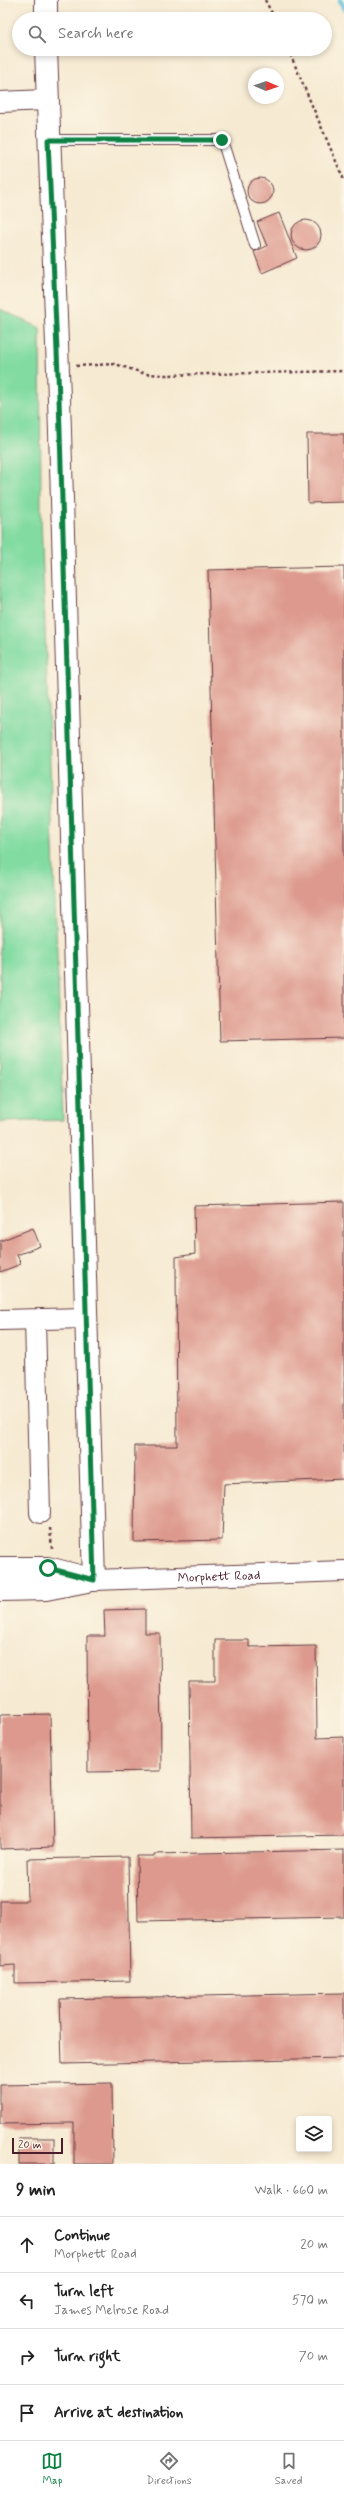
<!DOCTYPE html>
<html lang="en">
<head>
<meta charset="utf-8">
<style>
  :root { --surface:#fff; --page:#f6f6f6; --text:#222; --muted:#767676; --line:#e0e0e0; --accent:#0b8043 }
  body { margin:0; font-family:Mynerve,sans-serif; background:var(--page); color:var(--text) }
  .controls { position:absolute; right:12px; bottom:12px; display:grid; overflow:hidden; border-radius:4px; box-shadow:0 2px 6px #0003 }
  .controls button { width:36px; height:36px; display:grid; place-items:center; padding:0; border:0; border-bottom:1px solid var(--line); background:var(--surface); color:var(--text); font:20px sans-serif }
  .compass { position:absolute; left:248px; top:68px; width:36px; height:36px; border-radius:50%; background:var(--surface); box-shadow:0 2px 6px #0003; rotate:92deg }
  .scale { position:absolute; left:12px; bottom:10px; width:51px; box-sizing:border-box; padding-left:4px; border:2px solid #4a1f2b; border-top:0; font-size:11px; line-height:14px; white-space:nowrap; color:#4a1f2b; -webkit-text-stroke:3px #fcf5e5; paint-order:stroke }
  .stop { position:absolute; width:12px; height:12px; margin:-9px; border:3px solid #0b8043; border-radius:50%; background:#fff }
  .stop.end { background:#0b8043; border-color:#fff; box-shadow:0 1px 4px #0008 }
  .list { margin:0; padding:0; list-style:none }
  h2 { display:flex; justify-content:space-between; align-items:center; height:52px; margin:0; padding:0 16px; font-size:17px }
  h2 small { font-size:13px; font-weight:400; color:var(--muted) }
  .list li { display:grid; grid-template-columns:26px 1fr auto; gap:12px; align-items:center; box-sizing:border-box; height:56px; padding:0 16px; border-top:1px solid var(--line) }
  .list b { display:block; font-size:15px; white-space:nowrap }
  .list p { margin:0; font-size:13px; white-space:nowrap; color:var(--muted) }
  .list em { font-size:13px; font-style:normal; color:var(--muted) }
  .icon { flex:none; width:22px; height:22px; fill:none; stroke:currentColor; stroke-width:2; stroke-linecap:round; stroke-linejoin:round }
  .map { position:relative; flex:none; width:344px; height:2164px; overflow:hidden }
  .search { position:absolute; background:var(--surface); box-shadow:0 2px 6px #0003; left:12px; right:12px; top:12px; height:44px; display:flex; align-items:center; gap:10px; box-sizing:border-box; padding:0 14px; border-radius:22px; color:var(--muted); font-size:15px }
  .sheet { height:276px; background:var(--surface) }
  nav { display:flex; justify-content:space-around; align-items:center; box-sizing:border-box; height:56px; border-top:1px solid var(--line); background:var(--surface); font-size:11px; color:var(--muted) }
  nav a { display:grid; justify-items:center; gap:2px }
  nav .on { color:var(--accent) }
  .map>svg:first-child { display:block }
  .green { fill:#82dca2; stroke:#667e66 }
  .lines { fill:none; stroke-linecap:round; stroke-linejoin:round }
  .stream { stroke:#5abdd9; stroke-width:5 }
  .building { fill:#dd998d }
  .service-casing { stroke:#643d44; stroke-width:12 }
  .minor-casing { stroke:#643d44; stroke-width:22 }
  .tertiary-casing { stroke:#643d44; stroke-width:24 }
  .path { stroke:#643d44; stroke-width:2.5; stroke-dasharray:3 3; stroke-linecap:butt }
  .service { stroke:#fff; stroke-width:10 }
  .minor { stroke:#fff; stroke-width:20 }
  .tertiary { stroke:#fff; stroke-width:22 }
  .route { stroke:#0b8043; stroke-width:5 }
  .labels { text-anchor:middle; stroke-width:3.5; stroke-linejoin:round; paint-order:stroke }
  .street-label { font-size:13px; fill:#4a1f2b; stroke:#fcf5e5 }
</style>
</head>
<body>
<div class="map">
<svg width="344" height="2164" viewBox="0 0 344 2164">
  <rect width="100%" height="100%" fill="#fcf5e5"/>
  <filter id="ink" filterUnits="userSpaceOnUse"><feTurbulence type="fractalNoise" baseFrequency=".025" numOctaves="2"/><feDisplacementMap in="SourceGraphic" scale="8" xChannelSelector="R" yChannelSelector="G"/><feConvolveMatrix kernelMatrix="1 2 1 2 8 2 1 2 1" color-interpolation-filters="sRGB"/></filter>
  <filter id="wash" filterUnits="userSpaceOnUse"><feTurbulence type="fractalNoise" baseFrequency=".012" numOctaves="4" result="noise"/><feDisplacementMap in="SourceGraphic" scale="16" xChannelSelector="R" yChannelSelector="G"/><feGaussianBlur stdDeviation="0.9" result="paint"/><feColorMatrix in="noise" values="0 0 0 0 0 0 0 0 0 0 0 0 0 0 0 0 0 1.4 0 .05"/><feComposite in="paint" operator="in"/></filter>
  <g filter="url(#wash)">
    <rect width="100%" height="100%" fill="#f6ead2"/>
    <!-- green -->
    <polygon class="green" points="0,309 40,328 41,519 63,1120 0,1122"/>
    <g class="lines">
      <!-- stream -->
      <polyline class="stream" points="340,0 344,9"/>
    </g>
    <g id="blocks">
      <!-- building -->
      <g class="building">
        <circle cx="260" cy="191" r="13"/>
        <polygon points="279,213 297,258 262,273 254,252 267,246 257,222"/>
        <circle cx="306" cy="235" r="15"/>
        <polygon points="307,434 344,434 344,502 308,503"/>
        <polygon points="344,567 344,1038 220,1041 208,570"/>
        <polygon points="344,1202 344,1479 224,1484 222,1540 134,1542 135,1446 177,1446 176,1257 195,1254 194,1206"/>
        <polygon points="33,1228 40,1246 17,1255 21,1264 0,1272 0,1241"/>
        <polygon points="145,1609 145,1633 160,1633 161,1771 88,1772 87,1636 105,1636 104,1610"/>
        <polygon points="215,1640 249,1640 249,1647 316,1646 317,1738 344,1737 344,1835 191,1838 189,1681 215,1681"/>
        <polygon points="50,1714 53,1847 0,1849 0,1715"/>
        <polygon points="344,1850 344,1917 138,1921 137,1856 154,1856 154,1854"/>
        <polygon points="128,1857 130,1981 15,1983 15,1965 0,1966 0,1901 28,1901 27,1859"/>
        <polygon points="344,1993 344,2058 62,2064 60,1999"/>
        <polygon points="112,2083 113,2164 74,2164 74,2123 0,2124 0,2085"/>
        <rect x="19" y="2138" width="35" height="26"/>
      </g>
    </g>
  </g>
  <g filter="url(#ink)">
    <use href="#blocks" fill-opacity="0" stroke="#643d44" stroke-width="1"/>
    <g class="lines">
      <defs>
        <polyline id="service" points="48,140 222,140 255,245"/>
        <g id="minor">
          <polyline points="0,102 46,100"/>
          <polyline points="0,1320 86,1318"/>
          <polyline points="35,1320 40,1513"/>
          <path id="s1" d="M94 1580 344 1571"/>
        </g>
        <g id="tertiary">
          <polyline points="46,0 46,19"/>
          <polyline points="46,49 59,398 94,1580"/>
          <polyline points="0,1568 48,1568 94,1580"/>
          <polyline points="0,1590 46,1589 87,1581"/>
        </g>
      </defs>
      <!-- service casing -->
      <use href="#service" class="service-casing"/>
      <!-- minor casing -->
      <use href="#minor" class="minor-casing"/>
      <!-- tertiary casing -->
      <use href="#tertiary" class="tertiary-casing"/>
      <!-- path -->
      <g class="path">
        <polyline points="265,0 275,19"/>
        <polyline points="288,49 344,180"/>
        <polyline points="76,366 115,364 146,374 165,375 344,371"/>
        <polyline points="50,1528 52,1549"/>
      </g>
      <!-- service -->
      <use href="#service" class="service"/>
      <!-- minor -->
      <use href="#minor" class="minor"/>
      <!-- tertiary -->
      <use href="#tertiary" class="tertiary"/>
    </g>
  </g>
  <g class="lines" filter="url(#ink)">
    <!-- route -->
    <polyline class="route" points="48,1568 94,1580 59,398 48,140 222,140"/>
  </g>
  <g class="labels">
    <!-- street labels -->
    <g class="street-label">
      <text dy="5" stroke="none"><textPath href="#s1" startOffset="125">Morphett Road</textPath></text>
    </g>
  </g>
</svg>
<div class="controls">
<button><svg class="icon" aria-label="layers" viewBox="0 0 24 24"><path d="M12 4l9 5-9 5-9-5zM3 14l9 5 9-5"/></svg></button>
</div>
<svg class="compass" viewBox="-18 -18 36 36"><path d="M0-13l5 13h-10z" fill="#e53935"/><path d="M0 13l5-13h-10z" fill="#767676"/></svg>
<div class="scale">20 m</div>
<div class="stop" style="left:48px;top:1568px"></div>
<div class="stop end" style="left:222px;top:140px"></div>
<div class="search"><svg class="icon" aria-label="search" viewBox="0 0 24 24"><circle cx="10" cy="10" r="6"/><path d="M15 15l6 6"/></svg>Search here</div>
</div>
<section class="sheet">
<h2>9 min<small>Walk · 660 m</small></h2>
<ul class="list">
<li><svg class="icon" aria-label="ahead" viewBox="0 0 24 24"><path d="M12 20V5M6 11l6-6 6 6"/></svg><div><b>Continue</b><p>Morphett Road</p></div><em>20 m</em></li>
<li><svg class="icon" aria-label="left" viewBox="0 0 24 24"><path d="M17 20v-9H6M10 6l-5 5 5 5"/></svg><div><b>Turn left</b><p>James Melrose Road</p></div><em>570 m</em></li>
<li><svg class="icon" aria-label="right" viewBox="0 0 24 24"><path d="M7 20v-9h11M14 6l5 5-5 5"/></svg><div><b>Turn right</b></div><em>70 m</em></li>
<li><svg class="icon" aria-label="arrive" viewBox="0 0 24 24"><path d="M6 21V4h12l-3 4 3 4H6"/></svg><div><b>Arrive at destination</b></div></li>
</ul>
</section>
<nav>
<a class="on"><svg class="icon" aria-label="map" viewBox="0 0 24 24"><path d="M3 6l6-2 6 2 6-2v14l-6 2-6-2-6 2zM9 4v14M15 6v14"/></svg>Map</a>
<a><svg class="icon" aria-label="directions" viewBox="0 0 24 24"><path d="M12 3l9 9-9 9-9-9zM9 14v-3h6M13 9l2 2-2 2"/></svg>Directions</a>
<a><svg class="icon" aria-label="saved" viewBox="0 0 24 24"><path d="M7 4h10v16l-5-4-5 4z"/></svg>Saved</a>
</nav>
</body>
</html>
